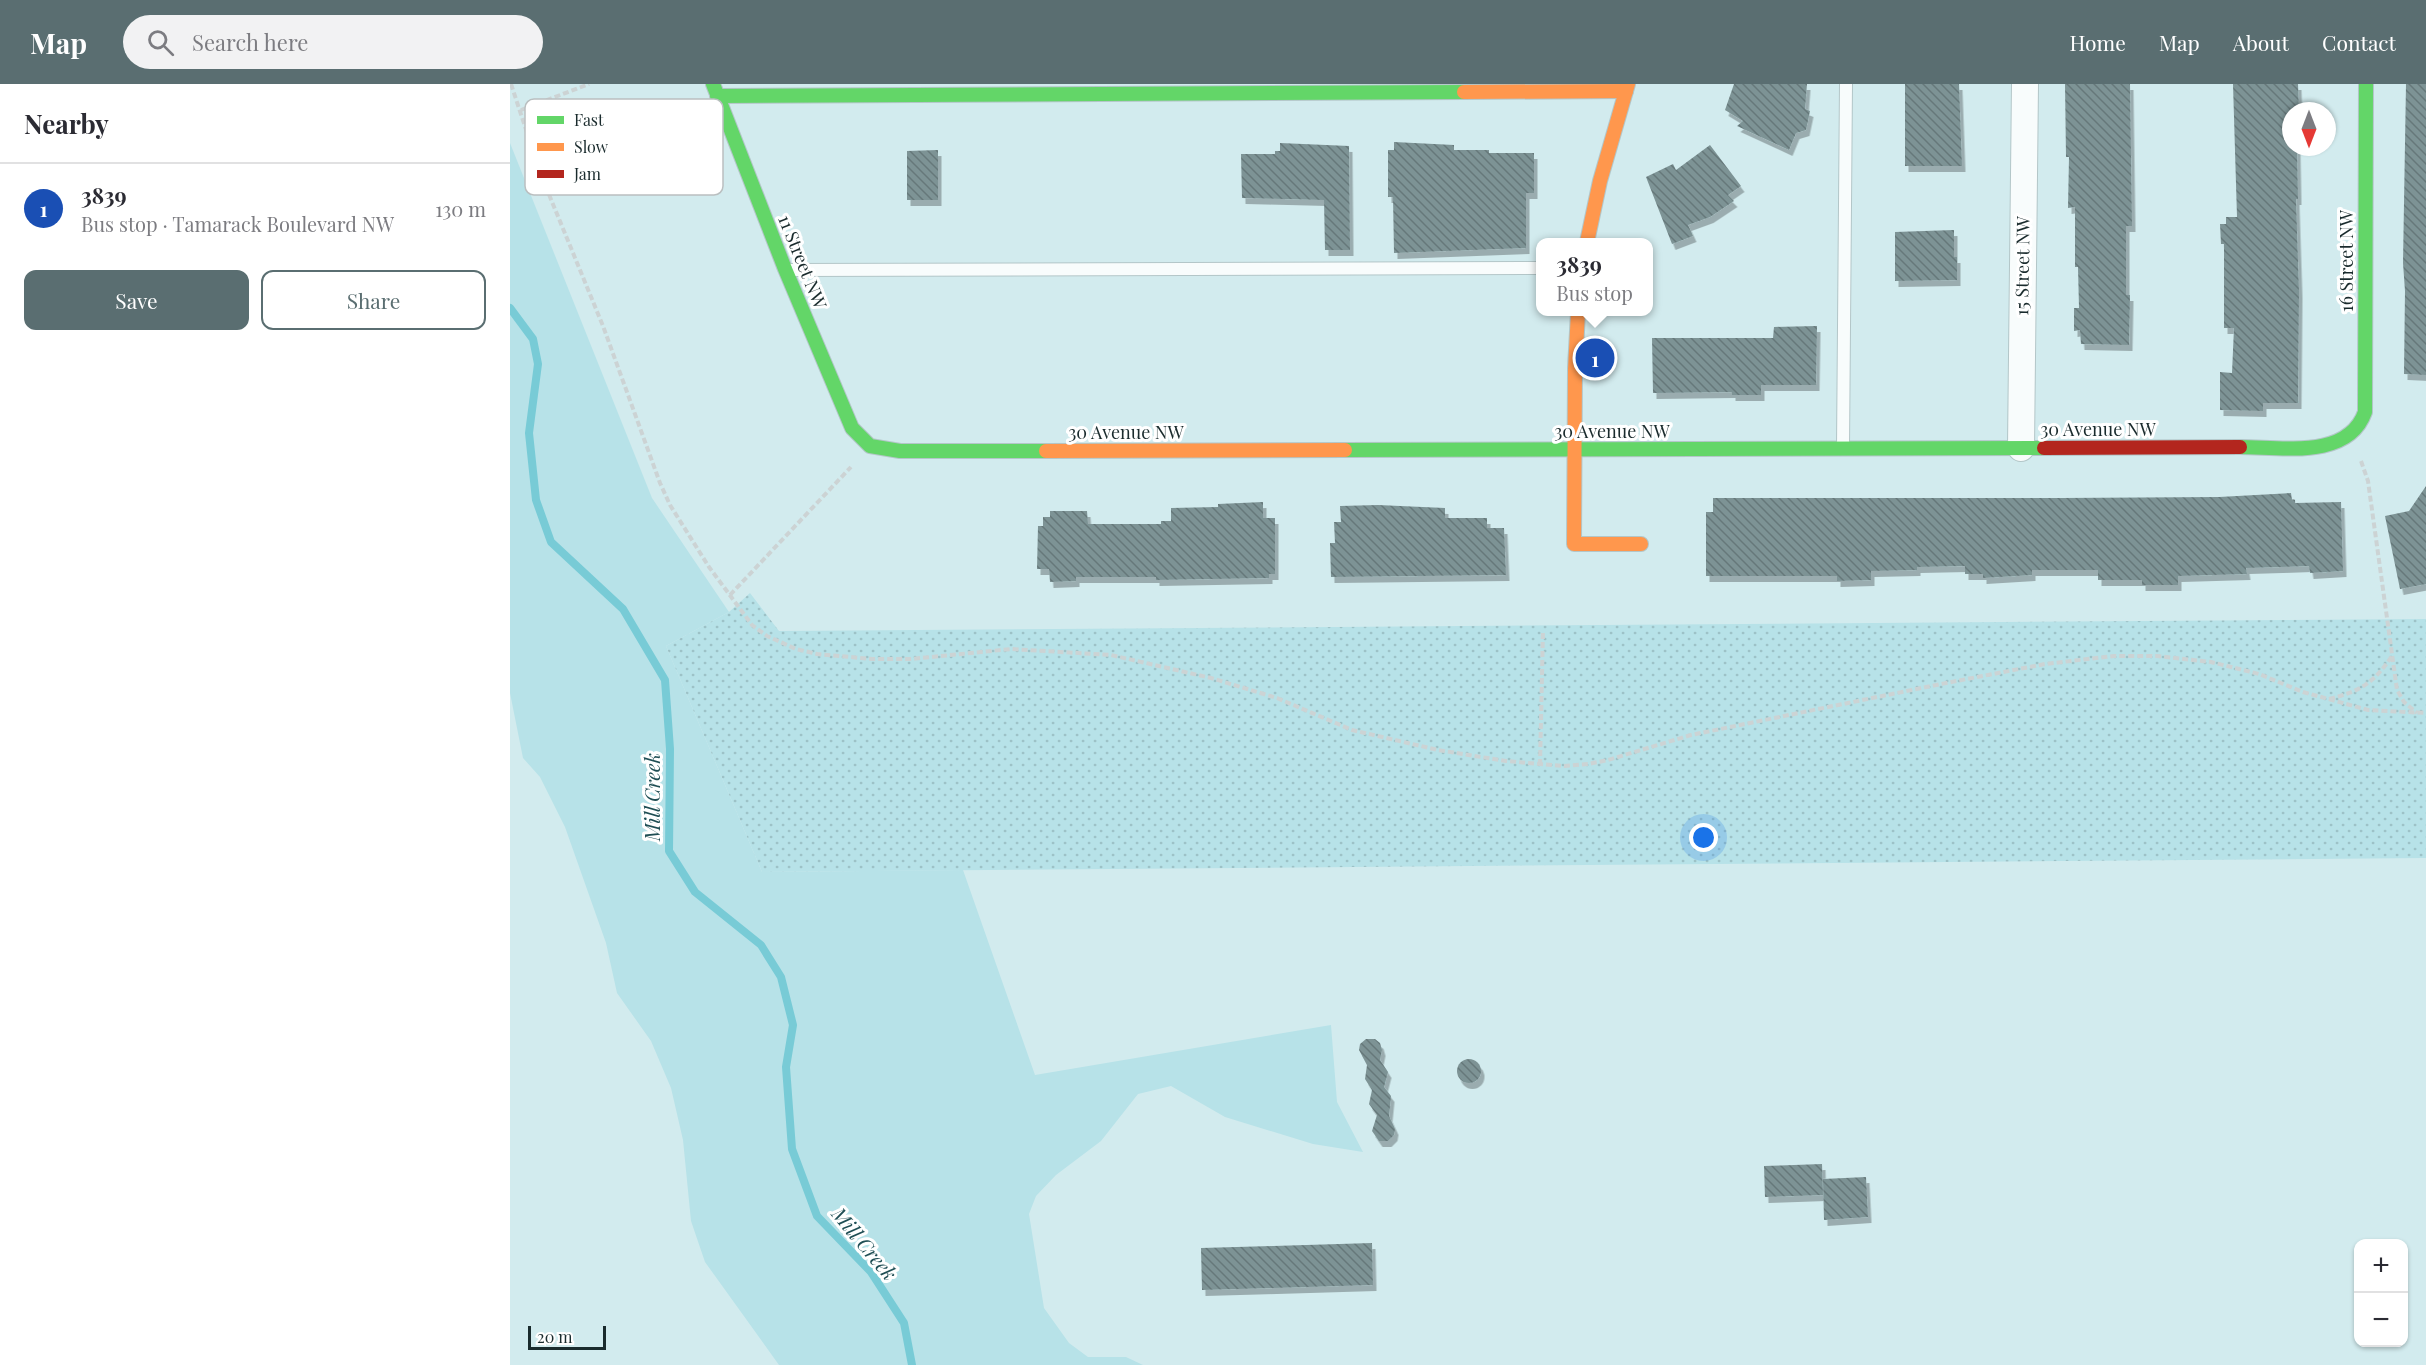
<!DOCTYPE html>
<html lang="en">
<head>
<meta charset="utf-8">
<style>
  :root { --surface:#fff; --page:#f2f2f3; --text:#2b2b33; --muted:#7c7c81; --line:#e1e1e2; --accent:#5a6e71 }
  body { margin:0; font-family:"Playfair Display",serif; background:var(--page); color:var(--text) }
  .controls { position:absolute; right:18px; bottom:18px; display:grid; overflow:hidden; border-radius:12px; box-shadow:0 2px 4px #0004 }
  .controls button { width:54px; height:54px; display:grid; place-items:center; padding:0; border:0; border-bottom:2px solid var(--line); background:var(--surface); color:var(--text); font:30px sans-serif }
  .compass { position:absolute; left:1772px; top:18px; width:54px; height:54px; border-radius:50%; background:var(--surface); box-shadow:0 2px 4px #0004; rotate:180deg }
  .scale { position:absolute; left:18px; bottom:15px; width:78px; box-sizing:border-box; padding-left:6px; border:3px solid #1a2b2d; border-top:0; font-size:16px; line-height:21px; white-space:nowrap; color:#1a2b2d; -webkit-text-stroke:4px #fff; paint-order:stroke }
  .you { position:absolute; left:1194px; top:754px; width:21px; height:21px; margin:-15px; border:4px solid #fff; border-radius:50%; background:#1a73e8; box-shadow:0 0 0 9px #1a73e833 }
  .badge { display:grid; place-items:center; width:39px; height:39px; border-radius:50%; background:var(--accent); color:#fff; font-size:20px; font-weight:700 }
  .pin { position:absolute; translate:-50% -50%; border:3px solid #fff; box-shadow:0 2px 6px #0006 }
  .popup { position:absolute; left:1026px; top:154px; width:117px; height:78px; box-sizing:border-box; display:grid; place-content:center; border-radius:12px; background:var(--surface); filter:drop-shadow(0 2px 4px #0005); font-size:20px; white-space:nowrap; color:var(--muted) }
  .popup b { font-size:22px; color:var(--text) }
  .popup::after { content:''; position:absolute; left:50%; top:100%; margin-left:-12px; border:12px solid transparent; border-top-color:var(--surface) }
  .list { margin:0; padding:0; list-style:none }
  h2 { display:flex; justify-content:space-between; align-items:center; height:78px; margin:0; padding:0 24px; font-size:26px }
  h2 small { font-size:20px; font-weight:400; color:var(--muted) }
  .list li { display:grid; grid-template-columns:39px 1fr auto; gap:18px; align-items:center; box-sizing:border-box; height:90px; padding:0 24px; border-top:2px solid var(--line) }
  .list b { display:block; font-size:22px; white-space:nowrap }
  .list p { margin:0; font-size:20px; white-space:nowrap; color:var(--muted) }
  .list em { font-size:20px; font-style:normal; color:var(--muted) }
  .actions { display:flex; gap:12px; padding:18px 24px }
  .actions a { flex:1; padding:14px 0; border:2px solid var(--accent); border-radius:12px; text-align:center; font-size:21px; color:var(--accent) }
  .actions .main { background:var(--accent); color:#fff }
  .icon { flex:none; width:33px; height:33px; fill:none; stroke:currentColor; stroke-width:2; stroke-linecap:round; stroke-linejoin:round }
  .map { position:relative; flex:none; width:1916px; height:1281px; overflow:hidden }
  header { display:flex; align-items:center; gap:36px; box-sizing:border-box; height:84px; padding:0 30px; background:var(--accent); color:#fff }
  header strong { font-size:28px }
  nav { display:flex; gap:33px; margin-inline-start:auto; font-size:21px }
  .search { width:420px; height:54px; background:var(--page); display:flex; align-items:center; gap:15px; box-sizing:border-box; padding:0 21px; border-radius:33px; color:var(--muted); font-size:22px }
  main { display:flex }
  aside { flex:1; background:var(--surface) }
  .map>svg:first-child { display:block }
  .grass { fill:#b7e2e8 }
  .park { fill:url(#park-dots) }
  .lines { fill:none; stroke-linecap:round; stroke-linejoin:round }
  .stream { stroke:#78cbd6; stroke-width:8 }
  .building { fill:url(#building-back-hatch); filter:url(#shadow) }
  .lane-casing { stroke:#b3c6c8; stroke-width:14 }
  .street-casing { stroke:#b3c6c8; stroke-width:28 }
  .fast-casing { stroke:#b3c6c8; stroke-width:16 }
  .slow-casing { stroke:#b3c6c8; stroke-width:16 }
  .jam-casing { stroke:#b3c6c8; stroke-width:16 }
  .path { stroke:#ccd3d4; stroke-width:4; stroke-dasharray:6 3; stroke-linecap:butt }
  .lane { stroke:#f8fcfc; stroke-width:12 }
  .street { stroke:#f8fcfc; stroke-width:26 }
  .fast { stroke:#63d668; stroke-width:14 }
  .slow { stroke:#ff974d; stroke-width:14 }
  .jam { stroke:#b3261e; stroke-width:14 }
  .labels { text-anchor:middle; stroke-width:6; stroke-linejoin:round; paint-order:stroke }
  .street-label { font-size:18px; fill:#1a2b2d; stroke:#fff }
  .water-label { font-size:20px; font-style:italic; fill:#1f4e54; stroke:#fff }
  .key { fill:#fff; stroke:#babfc0; stroke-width:1.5 }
  .key-label { font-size:16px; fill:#1a2b2d }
</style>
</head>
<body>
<header>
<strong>Map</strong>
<div class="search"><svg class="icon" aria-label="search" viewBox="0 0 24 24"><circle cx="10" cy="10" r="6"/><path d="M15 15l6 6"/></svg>Search here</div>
<nav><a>Home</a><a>Map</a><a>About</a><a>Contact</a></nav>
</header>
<main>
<aside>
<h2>Nearby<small></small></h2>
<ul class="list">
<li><span class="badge" style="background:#1a4fb4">1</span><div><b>3839</b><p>Bus stop · Tamarack Boulevard NW</p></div><em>130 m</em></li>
</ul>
<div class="actions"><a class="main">Save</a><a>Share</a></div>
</aside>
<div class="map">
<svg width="1916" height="1281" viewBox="0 0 1916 1281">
  <defs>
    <pattern id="park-dots" width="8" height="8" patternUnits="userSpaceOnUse" patternTransform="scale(1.5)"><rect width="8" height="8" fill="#b7e2e8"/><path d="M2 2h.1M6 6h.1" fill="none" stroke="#9dc2c7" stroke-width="1.8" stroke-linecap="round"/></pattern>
    <pattern id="building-back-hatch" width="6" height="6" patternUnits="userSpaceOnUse" patternTransform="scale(1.5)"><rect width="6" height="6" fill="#7d9395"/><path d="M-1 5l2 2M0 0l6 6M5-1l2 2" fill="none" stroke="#66787a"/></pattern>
    <filter id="shadow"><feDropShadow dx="3.5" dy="6" stdDeviation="0" flood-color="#0004"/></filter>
  </defs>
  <rect width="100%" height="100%" fill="#d2ebee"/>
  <!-- grass -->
  <polygon class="grass" points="0,59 142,414 219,528 156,562 252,788 453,786 525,991 821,941 827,1018 853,1068 803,1060 715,1033 661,1002 628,1010 591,1057 546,1091 526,1112 519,1130 534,1224 559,1259 578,1273 616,1273 633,1281 269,1281 195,1178 181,1137 173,1056 161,1004 141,957 107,909 96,859 55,743 30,693 13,674 0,609"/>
  <!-- park -->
  <polygon class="park" points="240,509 269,547 1916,535 1916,774 252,788 156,562 219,528"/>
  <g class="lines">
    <!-- stream -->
    <polyline class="stream" points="0,224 23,255 28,280 19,349 26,416 41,458 113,525 155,596 160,665 159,767 185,808 251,861 271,893 283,941 276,983 282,1065 307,1132 361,1188 394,1239 402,1281"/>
  </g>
  <!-- building -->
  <g class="building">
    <polygon points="1224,0 1297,0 1295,25 1300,27 1296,46 1286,49 1279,66 1227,42 1233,37 1215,26"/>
    <polygon points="1395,0 1449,0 1452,82 1395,82"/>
    <polygon points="1555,0 1620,0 1622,142 1616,142 1616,211 1620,211 1619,261 1571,260 1570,246 1564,247 1564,224 1569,224 1568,183 1565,183 1565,123 1558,124 1559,73 1556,73"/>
    <polygon points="1723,0 1788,0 1789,27 1781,27 1781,63 1787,63 1788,115 1786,115 1789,208 1788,319 1753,319 1753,327 1710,326 1710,288 1722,289 1724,244 1714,244 1714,160 1711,160 1710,140 1716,140 1716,133 1727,133"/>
    <polygon points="1896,0 1916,0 1916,291 1894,290 1895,207 1893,179"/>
    <polygon points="884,58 944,61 944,66 979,66 979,69 1024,69 1024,109 1016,109 1016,164 884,169 883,113 878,113 878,66 884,66"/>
    <polygon points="770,59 839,62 840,166 815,166 814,116 732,114 731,70 765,70 765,67 770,67"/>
    <polygon points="1200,61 1231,102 1218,111 1224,117 1200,133 1178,141 1183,152 1162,160 1136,93 1163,80 1166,86"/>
    <polygon points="428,66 428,116 397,116 397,67"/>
    <polygon points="1444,146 1444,173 1447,173 1447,196 1385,197 1385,148"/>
    <polygon points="1307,242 1306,301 1251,301 1251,311 1222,311 1222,308 1143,309 1142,254 1263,254 1264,243"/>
    <polygon points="1916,402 1916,500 1890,505 1875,432 1899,427"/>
    <polygon points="1781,409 1782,416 1785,416 1785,419 1831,418 1833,487 1800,489 1799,482 1736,484 1737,490 1668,492 1668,501 1632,501 1632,496 1588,496 1588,486 1522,486 1522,491 1473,494 1473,490 1455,490 1455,482 1407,483 1407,486 1361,487 1361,496 1327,497 1327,492 1196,492 1196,428 1203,428 1203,414 1550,414 1709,413"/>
    <polygon points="753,418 753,434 765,434 765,490 759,490 759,494 646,496 646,493 566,493 566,497 540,498 539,485 527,485 528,442 533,442 533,433 540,433 540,427 577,427 578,440 651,440 651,437 661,437 661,424 708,423 708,420"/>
    <polygon points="868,421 935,424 935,434 977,434 977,444 994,444 996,491 821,493 820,459 825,459 824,438 831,438 830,422"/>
    <polygon points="856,955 865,955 870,959 872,966 870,976 878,988 874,1003 881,1012 879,1032 885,1045 884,1051 878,1057 869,1057 862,1047 867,1031 859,1020 862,1006 855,995 857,981 849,966 850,960"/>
    <circle cx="959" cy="987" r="12"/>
    <polygon points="1312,1080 1313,1111 1255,1113 1254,1082"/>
    <polygon points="1356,1093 1358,1133 1314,1136 1313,1095"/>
    <polygon points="862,1159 863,1201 692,1206 691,1164"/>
  </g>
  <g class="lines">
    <defs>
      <g id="lane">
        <polyline points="279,186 1031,184"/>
        <polyline points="1333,364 1336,0"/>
      </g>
      <polyline id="street" points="1511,364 1515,0"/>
      <g id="fast">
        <polyline points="203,0 275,185 342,344 360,362 390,367 536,367"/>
        <polyline points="207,12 954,8"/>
        <path d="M1730 363C1771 363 1838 376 1855 328L1856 0"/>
        <polyline points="835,366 1534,364"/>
      </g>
      <g id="slow">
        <polyline points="954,8 1116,7"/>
        <polyline points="1077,158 1090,97 1118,0"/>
        <polyline points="1068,228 1065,285 1064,460 1131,460"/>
        <polyline points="536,367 835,366"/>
      </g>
      <polyline id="jam" points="1534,364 1730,363"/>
    </defs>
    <!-- lane casing -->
    <use href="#lane" class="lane-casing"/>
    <!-- street casing -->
    <use href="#street" class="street-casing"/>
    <!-- fast casing -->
    <use href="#fast" class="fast-casing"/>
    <!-- slow casing -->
    <use href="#slow" class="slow-casing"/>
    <!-- jam casing -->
    <use href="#jam" class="jam-casing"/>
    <!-- path -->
    <g class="path">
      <polyline points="1,0 31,91 93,242 150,399 160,421 199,483 242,541 257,552 286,565 307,570 362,575 401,575 501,565 601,571 701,594 767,614 842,646 928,666 996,677 1054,682 1078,680 1098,676 1181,651 1431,600 1535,580 1604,572 1647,572 1701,578 1749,590 1793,608 1858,626 1916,629"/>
      <polyline points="11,26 79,0"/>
      <polyline points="1851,377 1858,397 1887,606 1894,618 1907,629"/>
      <polyline points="220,511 341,383"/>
      <path d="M1819 615C1850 607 1863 600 1882 572"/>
      <polyline points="1030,681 1033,546"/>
    </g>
    <!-- lane -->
    <use href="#lane" class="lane"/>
    <!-- street -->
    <use href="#street" class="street"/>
    <!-- fast -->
    <use href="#fast" class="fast"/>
    <!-- slow -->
    <use href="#slow" class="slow"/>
    <!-- jam -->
    <use href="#jam" class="jam"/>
  </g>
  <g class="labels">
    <!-- street labels -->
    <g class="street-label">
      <text transform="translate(1837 177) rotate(-90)" y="6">16 Street NW</text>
      <text transform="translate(292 178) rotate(68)" y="6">11 Street NW</text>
      <text transform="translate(1513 182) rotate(-89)" y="6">15 Street NW</text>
      <text x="1588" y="352">30 Avenue NW</text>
      <text x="1102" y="354">30 Avenue NW</text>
      <text x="616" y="355">30 Avenue NW</text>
    </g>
    <!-- water labels -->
    <g class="water-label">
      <text transform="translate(143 713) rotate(-90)" y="7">Mill Creek</text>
      <text transform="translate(354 1160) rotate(50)" y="7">Mill Creek</text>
    </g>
  </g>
  <!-- legend -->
  <rect x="15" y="15" width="198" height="96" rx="9" class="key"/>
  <rect x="27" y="32" width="27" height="8" fill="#63d668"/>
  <rect x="27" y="59" width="27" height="8" fill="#ff974d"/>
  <rect x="27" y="86" width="27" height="8" fill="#b3261e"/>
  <g class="key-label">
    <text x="64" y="42">Fast</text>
    <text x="64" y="69">Slow</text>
    <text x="64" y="96">Jam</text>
  </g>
</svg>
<div class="controls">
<button>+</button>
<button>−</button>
</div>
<svg class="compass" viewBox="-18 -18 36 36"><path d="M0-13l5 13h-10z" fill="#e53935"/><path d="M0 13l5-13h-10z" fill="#7c7c81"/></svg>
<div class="scale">20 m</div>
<div class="you"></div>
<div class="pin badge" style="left:1085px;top:274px;background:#1a4fb4">1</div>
<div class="popup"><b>3839</b>Bus stop</div>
</div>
</main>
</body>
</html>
